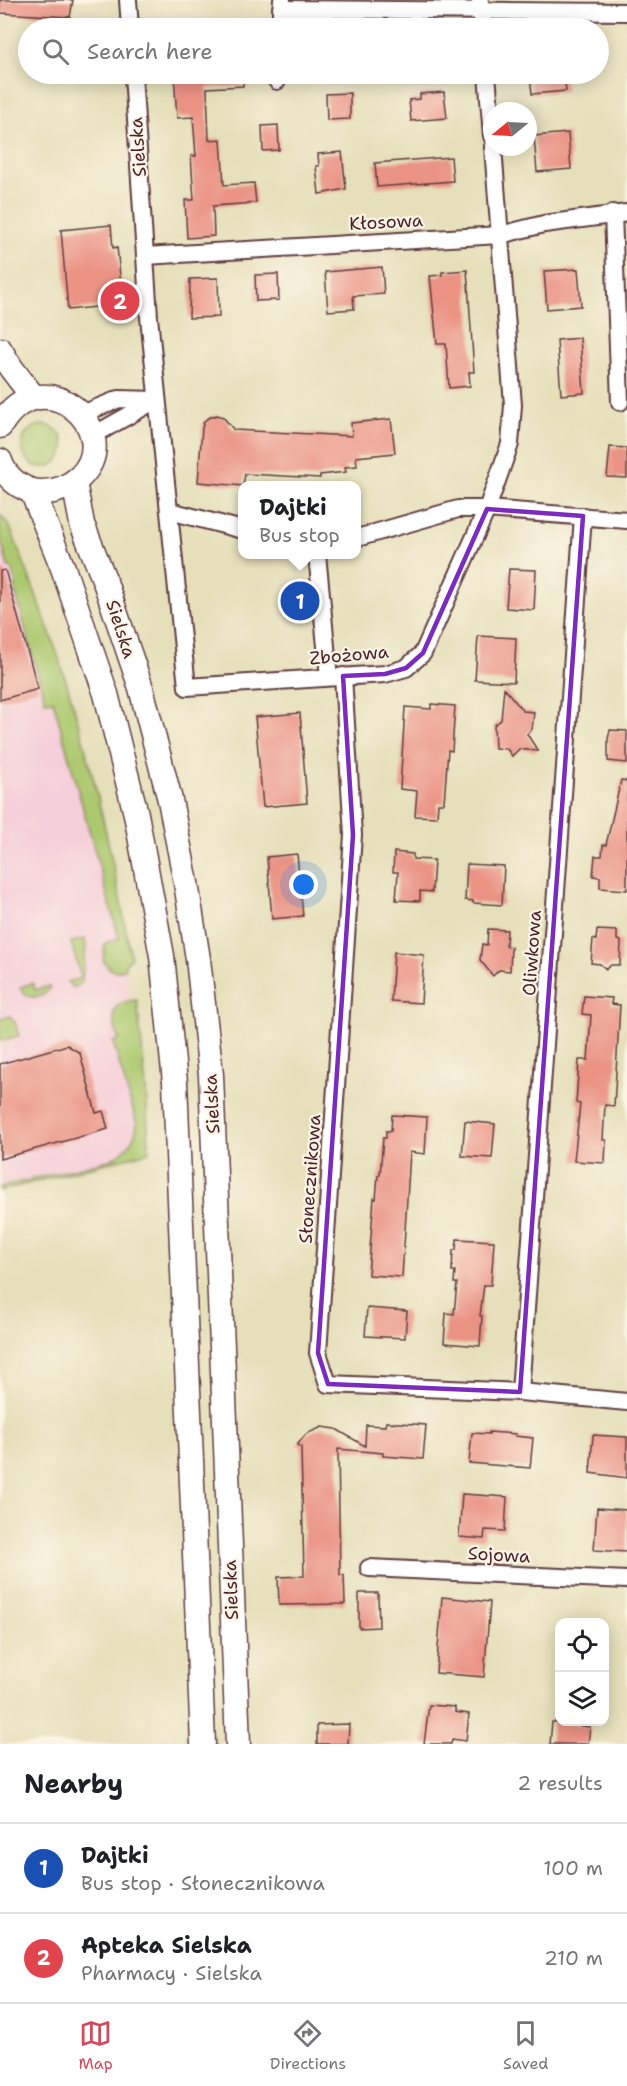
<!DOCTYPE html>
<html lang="en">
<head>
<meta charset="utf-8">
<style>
  :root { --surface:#fff; --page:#f6f6f6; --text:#202124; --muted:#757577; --line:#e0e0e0; --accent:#d1495b }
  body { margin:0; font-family:"Shantell Sans",sans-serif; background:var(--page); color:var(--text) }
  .controls { position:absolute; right:18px; bottom:18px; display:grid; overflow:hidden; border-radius:12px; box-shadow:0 3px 15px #0003 }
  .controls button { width:54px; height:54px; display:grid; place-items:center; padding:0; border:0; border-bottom:2px solid var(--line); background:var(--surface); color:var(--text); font:30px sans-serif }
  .compass { position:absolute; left:483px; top:102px; width:54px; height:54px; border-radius:50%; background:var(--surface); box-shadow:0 3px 15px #0003; rotate:252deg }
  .you { position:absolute; left:304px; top:885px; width:21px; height:21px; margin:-15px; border:4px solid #fff; border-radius:50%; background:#1a73e8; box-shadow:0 0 0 9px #1a73e833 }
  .badge { display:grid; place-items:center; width:39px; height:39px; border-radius:50%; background:var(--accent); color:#fff; font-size:20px; font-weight:700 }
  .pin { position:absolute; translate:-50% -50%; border:3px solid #fff; box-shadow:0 2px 6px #0006 }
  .popup { position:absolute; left:238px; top:481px; width:123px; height:78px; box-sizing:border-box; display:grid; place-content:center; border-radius:12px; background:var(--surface); filter:drop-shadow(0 2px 4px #0005); font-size:20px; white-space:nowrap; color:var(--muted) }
  .popup b { font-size:22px; color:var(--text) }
  .popup::after { content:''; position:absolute; left:50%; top:100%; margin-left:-12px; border:12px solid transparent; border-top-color:var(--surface) }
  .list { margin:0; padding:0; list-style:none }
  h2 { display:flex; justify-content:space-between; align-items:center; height:78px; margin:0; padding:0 24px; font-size:26px }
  h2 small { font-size:20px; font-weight:400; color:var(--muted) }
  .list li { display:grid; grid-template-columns:39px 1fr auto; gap:18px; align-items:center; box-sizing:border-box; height:90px; padding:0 24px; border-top:2px solid var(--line) }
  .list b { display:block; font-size:22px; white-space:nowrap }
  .list p { margin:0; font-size:20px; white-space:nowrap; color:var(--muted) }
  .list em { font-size:20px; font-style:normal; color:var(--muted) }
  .icon { flex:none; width:33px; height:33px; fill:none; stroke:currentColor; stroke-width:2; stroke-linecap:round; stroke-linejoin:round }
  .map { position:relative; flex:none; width:627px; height:1744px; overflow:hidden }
  .search { position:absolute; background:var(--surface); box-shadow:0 3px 15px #0003; left:18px; right:18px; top:18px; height:66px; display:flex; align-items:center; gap:15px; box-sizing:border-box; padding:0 21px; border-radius:33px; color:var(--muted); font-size:22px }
  .sheet { height:258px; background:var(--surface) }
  nav { display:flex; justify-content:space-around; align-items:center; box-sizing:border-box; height:84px; border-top:2px solid var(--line); background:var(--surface); font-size:16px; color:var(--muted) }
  nav a { display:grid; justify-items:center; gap:3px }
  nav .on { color:var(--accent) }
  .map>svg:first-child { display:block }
  .built { fill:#f5cfd9 }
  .green { fill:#adc96f; stroke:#7c744d; stroke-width:1.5 }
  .building { fill:#ea9384 }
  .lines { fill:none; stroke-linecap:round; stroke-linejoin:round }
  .street-casing { stroke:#613c40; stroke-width:20 }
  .secondary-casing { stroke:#613c40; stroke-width:27 }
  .street { stroke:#fff; stroke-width:16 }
  .secondary { stroke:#fff; stroke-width:24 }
  .marked { fill:none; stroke:#7b2cbf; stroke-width:4.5; stroke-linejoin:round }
  .labels { text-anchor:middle; stroke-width:4.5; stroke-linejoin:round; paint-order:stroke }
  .street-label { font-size:18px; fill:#4a1f2b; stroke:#fcf5e5 }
</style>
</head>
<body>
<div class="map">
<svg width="627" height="1744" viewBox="0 0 627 1744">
  <rect width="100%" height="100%" fill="#fcf5e5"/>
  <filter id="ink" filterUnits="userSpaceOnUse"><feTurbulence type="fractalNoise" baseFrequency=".0167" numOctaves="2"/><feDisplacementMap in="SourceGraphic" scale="12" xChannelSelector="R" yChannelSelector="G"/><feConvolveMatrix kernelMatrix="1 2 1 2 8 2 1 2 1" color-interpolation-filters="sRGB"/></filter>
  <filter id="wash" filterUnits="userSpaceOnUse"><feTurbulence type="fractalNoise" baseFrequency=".008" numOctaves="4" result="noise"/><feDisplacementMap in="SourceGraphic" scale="24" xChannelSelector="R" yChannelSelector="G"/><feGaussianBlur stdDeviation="1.35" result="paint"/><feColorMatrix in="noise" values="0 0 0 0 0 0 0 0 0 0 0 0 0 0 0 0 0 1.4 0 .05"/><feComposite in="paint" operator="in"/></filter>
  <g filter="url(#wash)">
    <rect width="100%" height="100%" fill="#e5dfba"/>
    <!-- built -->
    <polygon class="built" points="0,518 122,935 136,1047 141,1153 0,1191"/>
    <!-- green -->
    <g class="green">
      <circle cx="43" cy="446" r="21"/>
      <path d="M0 515 9 525C26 568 42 610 57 653 90 753 113 855 131 958L125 964V969L118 971 111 970 103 961 105 943 119 938 53 700 45 701 14 587 16 586 11 567H8L0 536Z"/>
      <polygon points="85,939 86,946 82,982 76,987 72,987 67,982 81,978 71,942"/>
      <path d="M33 983 35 990 49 986V989C42 1000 25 1000 20 987Z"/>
      <path d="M137 1000 146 1088 149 1152 0 1191V1187L109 1160C125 1153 135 1142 137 1124L113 1042 119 1040C112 1018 106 1002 137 1000Z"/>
      <polygon points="10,1016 15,1022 19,1036 0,1041 0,1019"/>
    </g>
    <g id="blocks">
      <!-- building -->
      <g class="building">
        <polygon points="0,0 73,0 70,17 0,13"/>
        <polygon points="174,74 243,74 243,86 207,88 209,140 221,139 224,185 254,183 256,203 213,206 214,236 187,238 185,200 194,200 191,156 196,156 193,117 177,118"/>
        <polygon points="530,74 564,74 566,91 532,94"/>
        <polygon points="444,92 447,118 411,121 409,100 420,99 420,94"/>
        <polygon points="350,93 350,119 327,120 326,94"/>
        <polygon points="278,125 279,150 263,151 262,126"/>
        <polygon points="568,133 571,169 537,172 534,136"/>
        <polygon points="342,152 346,189 319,194 316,166 319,166 318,154"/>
        <polygon points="451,157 453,181 377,187 375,163"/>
        <polygon points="111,225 113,248 117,247 123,304 68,310 61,230"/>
        <polygon points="382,267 384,294 353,296 354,309 328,311 325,272"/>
        <polygon points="578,269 581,306 547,309 544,271"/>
        <polygon points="467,270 474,372 469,372 470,386 449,388 446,344 437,344 430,276 442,275 442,272"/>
        <polygon points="278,274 279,300 256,301 255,275"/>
        <polygon points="218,278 219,317 189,318 190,279"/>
        <polygon points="580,338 584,393 561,395 557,340"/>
        <polygon points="217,415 223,417 234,430 352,436 351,423 391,419 395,453 356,457 357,466 345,467 346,472 320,475 320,478 245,474 243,486 198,482 202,428 204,421 210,417"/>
        <polygon points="610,447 627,448 627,478 607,477"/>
        <polygon points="509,569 536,570 534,610 506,608"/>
        <polygon points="5,570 38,689 0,700 0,571"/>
        <polygon points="478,636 516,638 514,682 475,680"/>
        <polygon points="504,688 523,711 534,712 532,729 527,734 538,751 519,749 512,756 507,749 495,748 494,725 501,720"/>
        <polygon points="431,704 455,706 452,751 448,750 444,803 438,803 437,817 415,816 417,791 400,789 405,707 431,709"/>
        <polygon points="300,713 307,803 263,807 255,717"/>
        <polygon points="610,730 627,731 627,763 608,761 608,739"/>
        <polygon points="621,780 627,781 627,890 600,888 600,877 593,876 595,856 602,856 603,845 606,845"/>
        <polygon points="394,852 413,854 413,859 434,860 432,892 420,891 420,901 396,900 398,872 393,872"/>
        <polygon points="297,854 303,916 272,919 267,857"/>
        <polygon points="467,864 504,866 502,905 473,903 473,901 465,900"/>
        <polygon points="488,929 507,930 506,946 511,947 510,971 499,970 493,976 480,960 482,944 487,945"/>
        <polygon points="597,930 617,931 617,940 621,941 620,965 611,965 606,969 600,964 591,963 593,939 596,940"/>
        <polygon points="394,952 424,955 421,1003 391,1001"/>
        <polygon points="584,996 612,998 611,1004 620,1005 614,1106 605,1105 603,1140 606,1140 605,1163 574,1161 580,1104 576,1103 579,1060 588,1060 591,1015 582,1014"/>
        <polygon points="67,1045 80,1053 96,1113 103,1111 108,1129 0,1159 0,1064"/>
        <polygon points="392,1115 427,1117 425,1154 410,1152 402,1277 368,1275 374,1198 376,1199 378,1175 380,1175 383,1138 386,1138 386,1131 391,1131"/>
        <polygon points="465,1121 495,1124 492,1158 462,1156"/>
        <polygon points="457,1239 494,1241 491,1285 484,1285 480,1316 482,1316 480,1346 444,1343 446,1313 454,1314 457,1283 454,1283 455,1271 452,1271 453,1250 456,1250"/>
        <polygon points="367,1308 407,1311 405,1338 365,1336"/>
        <polygon points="386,1422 426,1425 423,1459 383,1456 383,1453 338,1449 340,1575 344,1575 345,1604 279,1605 278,1577 304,1576 301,1447 297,1445 306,1434 322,1427 336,1429 365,1446 366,1425 385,1426"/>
        <polygon points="489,1432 516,1434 515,1436 533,1438 530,1468 469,1463 472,1433 489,1434"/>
        <polygon points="593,1435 627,1437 627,1478 590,1473"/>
        <polygon points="462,1494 507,1497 505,1531 485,1530 484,1539 459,1537"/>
        <polygon points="597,1508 627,1510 627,1552 594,1550"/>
        <polygon points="359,1593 378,1593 379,1627 359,1628"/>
        <polygon points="442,1597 490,1602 484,1677 436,1673"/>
        <polygon points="429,1705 455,1707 455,1712 469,1714 466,1741 452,1739 451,1744 424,1744"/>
        <polygon points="552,1722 575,1722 574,1725 590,1727 588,1744 550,1744"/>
        <polygon points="349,1724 348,1744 317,1744 317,1725"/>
      </g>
    </g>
  </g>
  <g filter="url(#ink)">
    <use href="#blocks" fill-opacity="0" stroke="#613c40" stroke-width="1.5"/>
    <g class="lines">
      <defs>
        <g id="street">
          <polyline points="128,0 130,28"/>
          <polyline points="480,1 483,28"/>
          <polyline points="281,9 627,12"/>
          <polyline points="280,28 282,0"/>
          <polyline points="133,74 149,317 187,687 385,674 406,668 423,653 487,509 627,520"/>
          <polyline points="487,74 492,136"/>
          <polyline points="277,81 277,74"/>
          <polyline points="613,213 620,402"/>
          <polyline points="145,256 500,235 544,224 627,213"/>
          <polyline points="82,414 119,399 157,400"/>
          <polyline points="92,436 156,400"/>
          <polyline points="170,511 243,530"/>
          <polyline points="357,538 458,509 487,509 510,444 513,405 493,147"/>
          <polyline points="317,554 329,677"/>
          <polyline points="343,676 353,835 318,1353 328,1384 520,1392 627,1402"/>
          <polyline points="520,1392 583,516"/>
          <polyline points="369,1568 627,1580"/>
        </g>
        <g id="secondary">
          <polyline points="0,350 11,368 34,398"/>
          <path d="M0 426C41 355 127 430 80 477 68 488 54 493 38 492 21 490 5 477 0 461"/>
          <polyline points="74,482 82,524 104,579 141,688 170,800 186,883 198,959 211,1075 238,1744"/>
          <polyline points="32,491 63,568 106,694 136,814 162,956 175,1082 203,1744"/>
        </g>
      </defs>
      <!-- street casing -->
      <use href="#street" class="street-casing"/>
      <!-- secondary casing -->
      <use href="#secondary" class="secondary-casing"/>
      <!-- street -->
      <use href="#street" class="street"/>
      <!-- secondary -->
      <use href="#secondary" class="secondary"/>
    </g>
  </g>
  <!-- marked area -->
  <path class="marked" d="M487 509 583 516 520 1392 328 1384 318 1353 353 835 343 676 385 674 406 668 423 653Z"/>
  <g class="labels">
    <!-- street labels -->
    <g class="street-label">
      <text transform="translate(138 147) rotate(-94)" y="6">Sielska</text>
      <text transform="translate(386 222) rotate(-3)" y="6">Kłosowa</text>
      <text transform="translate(121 629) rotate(72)" y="6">Sielska</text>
      <text transform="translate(349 655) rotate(-5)" y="6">Zbożowa</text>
      <text transform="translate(532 953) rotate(-86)" y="6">Oliwkowa</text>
      <text transform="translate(212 1104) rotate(-93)" y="6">Sielska</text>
      <text transform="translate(310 1179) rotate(-86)" y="6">Słonecznikowa</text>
      <text transform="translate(499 1555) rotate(3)" y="6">Sojowa</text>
      <text transform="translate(231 1590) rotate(-92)" y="6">Sielska</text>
    </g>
  </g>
</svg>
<div class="controls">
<button><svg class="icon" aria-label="locate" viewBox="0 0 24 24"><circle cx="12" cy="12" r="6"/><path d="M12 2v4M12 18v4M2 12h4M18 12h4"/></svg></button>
<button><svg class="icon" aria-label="layers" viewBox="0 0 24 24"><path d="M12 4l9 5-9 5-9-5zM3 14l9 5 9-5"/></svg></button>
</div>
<svg class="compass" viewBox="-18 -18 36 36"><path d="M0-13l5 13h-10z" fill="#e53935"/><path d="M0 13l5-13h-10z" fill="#757577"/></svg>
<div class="you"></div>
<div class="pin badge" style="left:300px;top:601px;background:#1a4fb4">1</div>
<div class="popup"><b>Dajtki</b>Bus stop</div>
<div class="pin badge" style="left:120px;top:301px;background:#e0444e">2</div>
<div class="search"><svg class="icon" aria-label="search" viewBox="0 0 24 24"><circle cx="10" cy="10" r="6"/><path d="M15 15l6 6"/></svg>Search here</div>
</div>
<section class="sheet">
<h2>Nearby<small>2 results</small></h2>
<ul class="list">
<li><span class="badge" style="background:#1a4fb4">1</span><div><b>Dajtki</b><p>Bus stop · Słonecznikowa</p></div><em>100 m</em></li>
<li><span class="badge" style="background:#e0444e">2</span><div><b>Apteka Sielska</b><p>Pharmacy · Sielska</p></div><em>210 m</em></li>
</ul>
</section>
<nav>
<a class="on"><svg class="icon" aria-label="map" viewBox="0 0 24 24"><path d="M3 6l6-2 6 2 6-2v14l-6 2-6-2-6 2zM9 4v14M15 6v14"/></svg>Map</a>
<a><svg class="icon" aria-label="directions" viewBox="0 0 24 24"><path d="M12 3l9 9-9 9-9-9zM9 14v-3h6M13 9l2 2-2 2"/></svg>Directions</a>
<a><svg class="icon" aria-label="saved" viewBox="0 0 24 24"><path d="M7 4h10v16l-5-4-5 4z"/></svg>Saved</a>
</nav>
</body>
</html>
